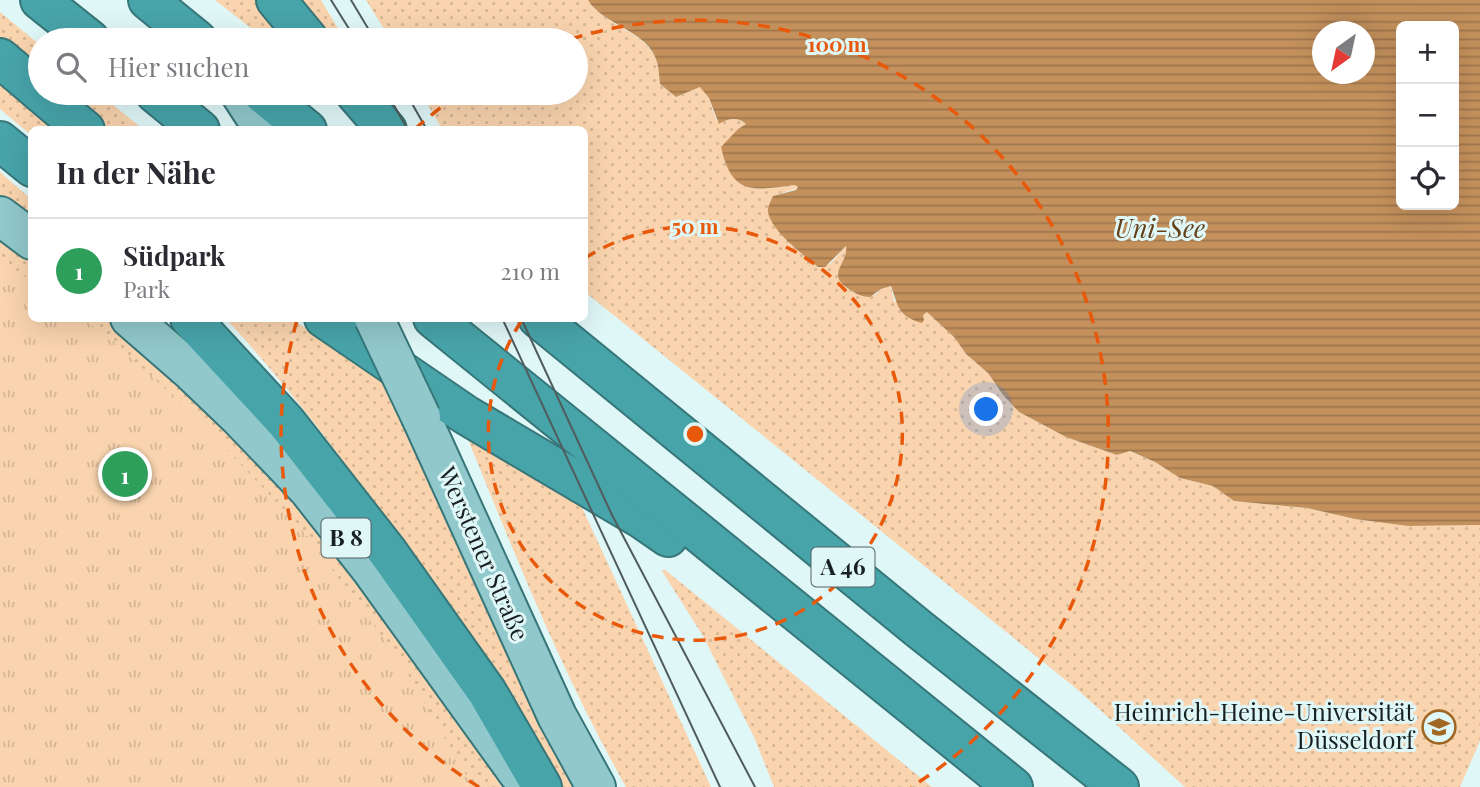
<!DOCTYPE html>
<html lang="de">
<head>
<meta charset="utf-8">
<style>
  :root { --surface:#fff; --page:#f7f7f7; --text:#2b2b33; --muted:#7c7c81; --line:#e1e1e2; --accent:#9f6723 }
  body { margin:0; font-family:"Playfair Display",serif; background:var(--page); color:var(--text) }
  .controls { position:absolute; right:21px; top:21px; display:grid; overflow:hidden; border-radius:10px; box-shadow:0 7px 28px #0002 }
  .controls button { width:63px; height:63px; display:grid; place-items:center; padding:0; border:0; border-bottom:2px solid var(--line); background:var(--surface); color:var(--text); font:35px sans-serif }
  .compass { position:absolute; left:1312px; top:21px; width:63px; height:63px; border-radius:50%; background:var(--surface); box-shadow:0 7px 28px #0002; rotate:213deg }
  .you { position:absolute; left:987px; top:410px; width:24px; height:24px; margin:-18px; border:5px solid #fff; border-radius:50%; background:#1a73e8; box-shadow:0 0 0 10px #1a73e833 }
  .badge { display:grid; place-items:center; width:46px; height:46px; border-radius:50%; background:var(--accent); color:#fff; font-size:23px; font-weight:700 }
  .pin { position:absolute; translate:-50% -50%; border:4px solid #fff; box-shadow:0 2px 7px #0006 }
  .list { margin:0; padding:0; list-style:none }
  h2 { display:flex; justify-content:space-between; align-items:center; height:91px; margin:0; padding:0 28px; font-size:30px }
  h2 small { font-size:23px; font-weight:400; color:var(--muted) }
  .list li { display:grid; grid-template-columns:46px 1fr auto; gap:21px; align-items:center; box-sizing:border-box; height:105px; padding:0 28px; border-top:2px solid var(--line) }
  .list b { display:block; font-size:26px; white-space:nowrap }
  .list p { margin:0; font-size:23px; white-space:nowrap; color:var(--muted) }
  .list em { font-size:23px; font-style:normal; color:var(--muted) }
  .icon { flex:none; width:38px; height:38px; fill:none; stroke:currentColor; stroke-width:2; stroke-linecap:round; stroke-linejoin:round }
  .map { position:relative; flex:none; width:1480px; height:787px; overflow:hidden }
  .search { position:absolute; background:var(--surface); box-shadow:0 7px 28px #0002; left:28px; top:28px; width:560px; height:77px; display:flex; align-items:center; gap:18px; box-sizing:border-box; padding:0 24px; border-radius:38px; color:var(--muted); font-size:26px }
  .panel { position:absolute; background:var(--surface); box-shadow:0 7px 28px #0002; left:28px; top:126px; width:560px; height:196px; border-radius:10px }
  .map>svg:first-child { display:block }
  .grass { fill:url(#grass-dots) }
  .park { fill:url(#park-tufts) }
  .water { fill:url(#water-rules); fill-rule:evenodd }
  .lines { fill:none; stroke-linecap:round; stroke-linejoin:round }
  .primary-casing { stroke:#377679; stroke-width:42 }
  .motorway-casing { stroke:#377679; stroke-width:42 }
  .primary { stroke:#91c8cb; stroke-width:38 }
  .motorway { stroke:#47a4a9; stroke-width:38 }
  .tram { stroke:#505c5d; stroke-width:2 }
  .primary-bridge-casing { stroke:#377679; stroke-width:42; stroke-linecap:butt }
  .primary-bridge { stroke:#91c8cb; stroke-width:38 }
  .ring { fill:none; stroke:#e8590c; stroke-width:3.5; stroke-dasharray:12 9 }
  .labels { text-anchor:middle; stroke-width:6; stroke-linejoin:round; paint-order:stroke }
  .shield { fill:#e0f7f8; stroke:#546062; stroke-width:2 }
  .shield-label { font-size:23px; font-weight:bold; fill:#182021 }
  .street-label { font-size:24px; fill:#182021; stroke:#e0f7f8 }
  .poi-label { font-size:24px; fill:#182021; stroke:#e0f7f8; text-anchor:end }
  .water-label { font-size:26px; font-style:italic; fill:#644118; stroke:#e0f7f8 }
  .centre { fill:#e8590c; stroke:#e0f7f8; stroke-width:3.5 }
  .ring-label { font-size:21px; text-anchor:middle; font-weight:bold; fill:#e8590c; stroke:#e0f7f8; stroke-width:6; stroke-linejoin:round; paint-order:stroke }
</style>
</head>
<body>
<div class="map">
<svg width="1480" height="787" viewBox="0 0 1480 787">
  <defs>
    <pattern id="grass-dots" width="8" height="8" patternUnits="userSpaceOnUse" patternTransform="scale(1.75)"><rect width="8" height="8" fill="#f9d4ae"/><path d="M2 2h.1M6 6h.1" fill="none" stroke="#d5b695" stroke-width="1.8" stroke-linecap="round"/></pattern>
    <pattern id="park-tufts" width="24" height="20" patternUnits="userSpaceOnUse" patternTransform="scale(1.75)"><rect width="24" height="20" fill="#f9d4ae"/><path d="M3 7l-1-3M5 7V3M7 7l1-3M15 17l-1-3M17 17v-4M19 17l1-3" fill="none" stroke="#d5b695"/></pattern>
    <pattern id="water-rules" width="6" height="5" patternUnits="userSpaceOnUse" patternTransform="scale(1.75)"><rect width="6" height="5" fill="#c4915c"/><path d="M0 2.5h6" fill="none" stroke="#9e764c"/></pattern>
  </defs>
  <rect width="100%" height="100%" fill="#e0f7f8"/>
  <!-- grass -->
  <g class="grass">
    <polygon points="215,0 262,0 276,29 269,36 261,36"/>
    <polygon points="289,0 321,0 345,40 327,40"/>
    <path d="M366 0H588C603 25 648 32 657 62 659 69 659 77 660 84L676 97 700 87C712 96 711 112 719 123 729 118 739 117 747 125L738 129 756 189 796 185 798 188 773 196 782 234 818 267 830 264 846 246 848 249 839 279C847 293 860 296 875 295L881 289 891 286 894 301 922 315 927 312 955 338 966 354 988 373 1003 395 1019 412 1066 437 1117 455 1129 451 1155 462 1180 478 1213 486 1234 501 1307 508 1355 519 1408 526 1480 525V741L1460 787H1185L1078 690 585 292 584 130 442 129 421 93H576V40H391Z"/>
    <polygon points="0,12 40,45 40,76 0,42"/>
    <polygon points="0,80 59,129 32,130 31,135 0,109"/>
    <polygon points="60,93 98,93 143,129 105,129"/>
    <polygon points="0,172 31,199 31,222 0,198"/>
    <polygon points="0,229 31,253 32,318 114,319 302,496 462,723 502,787 375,787 0,319"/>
    <path d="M226 319H292L386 383 578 787H557C455 625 357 460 226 319Z"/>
    <path d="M463 427 573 488 711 787H626C561 672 513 550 463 427Z"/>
    <polygon points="664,569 932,787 774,787 754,737 703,636 662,571"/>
  </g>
  <!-- park -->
  <polygon class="park" points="0,259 31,281 32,318 83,319 111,339 199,420 300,527 398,657 473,787 0,787"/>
  <!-- water -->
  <path class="water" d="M588 0H1480V525L1408 526 1355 519 1307 508 1234 501 1213 486 1180 478 1155 462 1130 451 1117 455 1066 437 1019 412 1003 395 988 373 966 354 955 338 927 312 923 315 924 320 922 323C897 316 898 305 891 286L881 289 870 297C862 297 857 294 850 290 824 274 849 264 846 246L825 267H818C804 255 771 231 768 212 767 207 771 201 773 196L796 190 798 187 795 185C754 190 732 197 721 147L738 129 746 124C739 117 728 118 719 124L709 98 700 87 676 97 660 84C659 77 659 69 657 62 648 30 604 26 588 0ZM1401 26H1454V205H1401ZM1322 32H1364V74H1322Z"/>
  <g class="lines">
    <defs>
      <g id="primary">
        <polyline points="240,93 264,130"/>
        <polyline points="0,216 32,240"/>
        <polyline points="130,318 192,372 239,417 308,489 370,568 518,773"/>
        <polyline points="421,417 557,716 596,787"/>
      </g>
      <g id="motorway">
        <polyline points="40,0 90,40"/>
        <polyline points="148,0 197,40"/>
        <polyline points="276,0 309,40"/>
        <polyline points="0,58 40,92"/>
        <polyline points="41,93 85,130"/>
        <polyline points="155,93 200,130"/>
        <polyline points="262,93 307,130"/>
        <polyline points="355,93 387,130"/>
        <polyline points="0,141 32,167"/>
        <polyline points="190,318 286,422 387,551 487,692 542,787"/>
        <polyline points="324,318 466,415 642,519 668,537"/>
        <polyline points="433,318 1013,787"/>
        <polyline points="538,318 919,629 1119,787"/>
      </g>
    </defs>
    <!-- primary casing -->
    <use href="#primary" class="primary-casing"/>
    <!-- motorway casing -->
    <use href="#motorway" class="motorway-casing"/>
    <!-- primary -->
    <use href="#primary" class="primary"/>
    <!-- motorway -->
    <use href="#motorway" class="motorway"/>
    <!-- tram -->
    <g class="tram">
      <polyline points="331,0 356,40"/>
      <polyline points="351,0 375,40"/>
      <polyline points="387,93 408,130"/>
      <polyline points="406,93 427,130"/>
      <polyline points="502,318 720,787"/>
      <polyline points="521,318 612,515 755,787"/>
    </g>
    <defs>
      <polyline id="primary-bridge" points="374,318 421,417"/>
    </defs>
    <!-- primary-bridge casing -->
    <use href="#primary-bridge" class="primary-bridge-casing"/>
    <!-- primary-bridge -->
    <use href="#primary-bridge" class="primary-bridge"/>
  </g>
  <!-- distance rings -->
  <g class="ring">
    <path d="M585 258A207 207 0 1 1 522 320"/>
    <path d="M479 787A414 414 0 0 1 297 320M415 129A414 414 0 0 1 461 93M571 39A414 414 0 0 1 911 787"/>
  </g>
  <!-- icons -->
  <defs>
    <symbol id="university-ring" viewBox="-11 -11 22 22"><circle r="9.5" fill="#e0f7f8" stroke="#9f6723" stroke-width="1.5"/><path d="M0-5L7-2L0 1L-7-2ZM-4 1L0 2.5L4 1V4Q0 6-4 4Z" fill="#9f6723"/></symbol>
  </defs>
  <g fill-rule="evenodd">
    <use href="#university-ring" x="1420" y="708" width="38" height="38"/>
  </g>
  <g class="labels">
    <!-- shield labels -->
    <g class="shield">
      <rect x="321.5" y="518.5" width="49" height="39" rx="5"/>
      <rect x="811.5" y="547.5" width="63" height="39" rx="5"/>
    </g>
    <g class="shield-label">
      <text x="346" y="546">B 8</text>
      <text x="843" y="575">A 46</text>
    </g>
    <!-- street labels -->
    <g class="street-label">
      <text transform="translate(483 554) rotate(66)" y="8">Werstener Straße</text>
    </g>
    <!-- poi labels -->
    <g class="poi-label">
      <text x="1414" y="721">Heinrich-Heine-Universität<tspan x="1414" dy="28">Düsseldorf</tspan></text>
    </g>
    <!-- water labels -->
    <g class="water-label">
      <text x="1160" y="238">Uni-See</text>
    </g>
  </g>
  <circle cx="695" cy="434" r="10" class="centre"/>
  <g class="ring-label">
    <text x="837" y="52">100 m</text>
    <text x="695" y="234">50 m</text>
  </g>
</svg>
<div class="controls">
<button>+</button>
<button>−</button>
<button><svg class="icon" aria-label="locate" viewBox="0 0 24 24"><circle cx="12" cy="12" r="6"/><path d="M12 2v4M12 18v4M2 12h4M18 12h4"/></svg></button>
</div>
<svg class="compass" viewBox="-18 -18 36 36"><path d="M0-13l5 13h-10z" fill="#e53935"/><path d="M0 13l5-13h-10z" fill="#7c7c81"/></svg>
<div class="you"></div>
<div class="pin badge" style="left:125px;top:474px;background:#2e9e5b">1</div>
<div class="search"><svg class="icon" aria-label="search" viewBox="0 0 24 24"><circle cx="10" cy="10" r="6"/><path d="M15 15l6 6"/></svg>Hier suchen</div>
<section class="panel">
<h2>In der Nähe<small></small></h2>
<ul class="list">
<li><span class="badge" style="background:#2e9e5b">1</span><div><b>Südpark</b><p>Park</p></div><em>210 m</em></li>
</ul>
</section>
</div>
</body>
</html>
